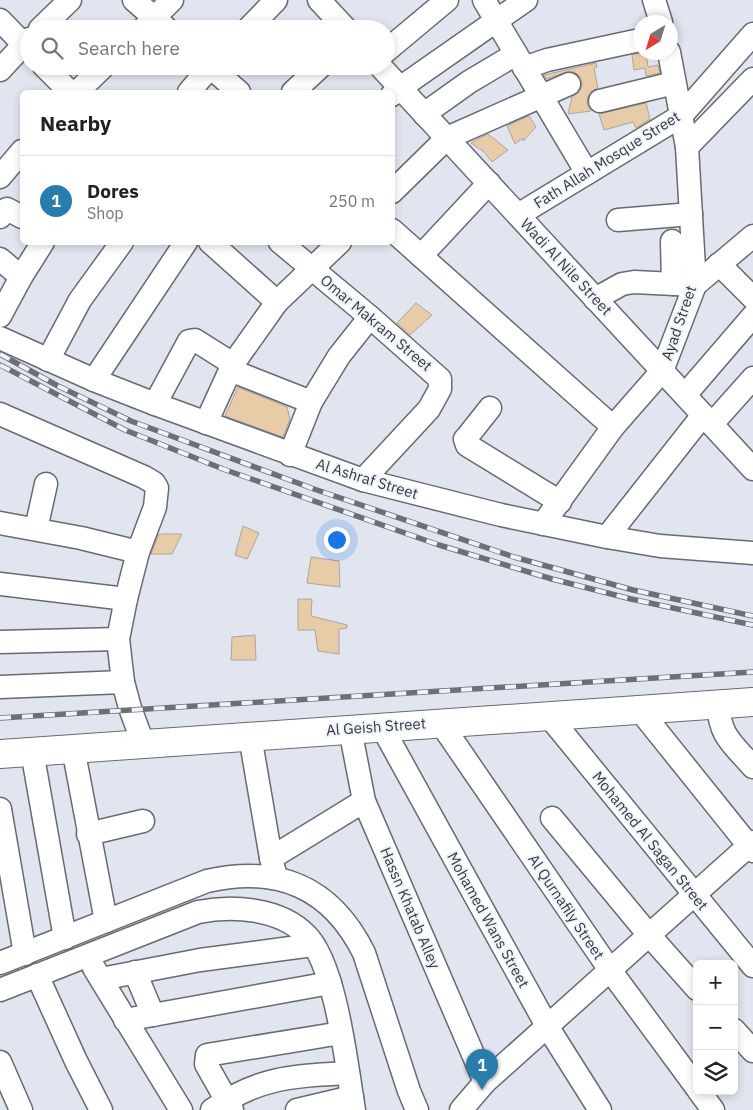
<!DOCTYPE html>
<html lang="en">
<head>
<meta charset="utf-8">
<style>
  :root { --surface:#fff; --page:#f6f6f6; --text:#222; --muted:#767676; --line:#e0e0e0; --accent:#287dad }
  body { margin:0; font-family:"IBM Plex Sans",sans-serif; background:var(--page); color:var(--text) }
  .controls { position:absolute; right:15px; bottom:15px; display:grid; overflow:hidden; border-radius:8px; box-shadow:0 2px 8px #0003 }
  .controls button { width:45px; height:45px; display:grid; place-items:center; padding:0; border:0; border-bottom:1px solid var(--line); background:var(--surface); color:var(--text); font:25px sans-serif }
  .compass { position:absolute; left:633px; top:15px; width:45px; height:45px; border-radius:50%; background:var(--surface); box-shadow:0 2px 8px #0003; rotate:218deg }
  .you { position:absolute; left:336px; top:539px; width:18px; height:18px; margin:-12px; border:4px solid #fff; border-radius:50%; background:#1a73e8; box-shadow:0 0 0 8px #1a73e833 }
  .badge { display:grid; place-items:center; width:32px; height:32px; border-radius:50%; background:var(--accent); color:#fff; font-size:16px; font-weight:700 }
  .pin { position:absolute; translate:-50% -41px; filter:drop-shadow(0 1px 2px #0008) }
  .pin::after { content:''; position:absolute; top:26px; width:18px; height:15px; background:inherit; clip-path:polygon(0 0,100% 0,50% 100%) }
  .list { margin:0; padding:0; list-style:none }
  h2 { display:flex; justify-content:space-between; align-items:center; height:65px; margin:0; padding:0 20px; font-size:21px }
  h2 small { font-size:16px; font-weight:400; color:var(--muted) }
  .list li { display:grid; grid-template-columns:32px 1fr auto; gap:15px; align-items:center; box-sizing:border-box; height:90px; padding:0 20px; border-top:1px solid var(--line) }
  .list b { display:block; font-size:19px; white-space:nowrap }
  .list p { margin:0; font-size:16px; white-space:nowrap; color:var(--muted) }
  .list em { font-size:16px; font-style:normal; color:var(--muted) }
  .icon { flex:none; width:28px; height:28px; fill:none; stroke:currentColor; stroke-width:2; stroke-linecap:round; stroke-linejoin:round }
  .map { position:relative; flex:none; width:753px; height:1110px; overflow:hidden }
  .search { position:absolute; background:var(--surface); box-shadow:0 2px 8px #0003; left:20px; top:20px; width:375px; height:55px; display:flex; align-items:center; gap:12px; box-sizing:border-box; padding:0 18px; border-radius:28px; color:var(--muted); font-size:19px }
  .panel { position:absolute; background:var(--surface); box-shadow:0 2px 8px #0003; left:20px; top:90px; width:375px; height:155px; border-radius:8px }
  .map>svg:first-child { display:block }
  .building { fill:#e8cca8; stroke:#aca59d }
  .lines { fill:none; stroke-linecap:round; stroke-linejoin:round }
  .minor-casing { stroke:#666a72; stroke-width:25 }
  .major-casing { stroke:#666a72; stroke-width:30 }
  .minor { stroke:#fff; stroke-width:22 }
  .major { stroke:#fff; stroke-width:28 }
  .rail-casing { stroke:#6c6f74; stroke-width:5.5 }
  .rail { stroke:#eef3fc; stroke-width:4; stroke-dasharray:11; stroke-linecap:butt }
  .labels { text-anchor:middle; stroke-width:4; stroke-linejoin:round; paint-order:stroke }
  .street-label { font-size:15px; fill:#37393d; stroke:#eef3fc }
</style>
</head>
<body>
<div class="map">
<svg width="753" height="1110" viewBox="0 0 753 1110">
  <rect width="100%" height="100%" fill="#e1e5ef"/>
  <!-- building -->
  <g class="building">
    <polygon points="646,52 648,67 658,65 660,73 646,76 645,68 634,70 632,55"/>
    <polygon points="596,63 597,67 594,68 598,88 591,91 588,97 587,105 591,111 568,114 572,97 579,92 582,86 581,78 576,73 570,71 546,79 544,75"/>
    <polygon points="646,103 650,119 636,128 633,122 604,130 599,114"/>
    <polygon points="529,116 536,127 523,141 523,138 515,144 507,126"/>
    <polygon points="488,134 508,150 492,162 484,152 471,143"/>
    <polygon points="416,303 432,315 410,335 397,323"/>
    <polygon points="238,387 287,407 290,419 283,437 225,416"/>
    <polygon points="243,526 259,533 247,559 235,555"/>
    <polygon points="159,534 182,534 172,554 151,554"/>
    <polygon points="311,557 339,561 340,587 307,583"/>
    <polygon points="298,599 312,599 311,616 347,625 347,628 339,629 339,654 318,651 315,630 298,630"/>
    <polygon points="255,635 256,660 231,660 232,637"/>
  </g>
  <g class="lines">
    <defs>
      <g id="minor">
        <polyline points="134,0 167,29"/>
        <polyline points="319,0 346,29"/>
        <polyline points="484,0 587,173"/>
        <polyline points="654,0 661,22"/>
        <polyline points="0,20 29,50"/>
        <polyline points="40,29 70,0"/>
        <polyline points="143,29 172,0"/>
        <polyline points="248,29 276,0"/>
        <polyline points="386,51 447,0"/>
        <polyline points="44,66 70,92"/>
        <polyline points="209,66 239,92"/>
        <polyline points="380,66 753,469"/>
        <polyline points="524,68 547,60 640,40"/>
        <polyline points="0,70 29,39"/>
        <polyline points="77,92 104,66"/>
        <polyline points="189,92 211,66"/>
        <polyline points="293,92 321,66"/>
        <polyline points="392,95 400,88 526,0"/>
        <polyline points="600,101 674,83"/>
        <polyline points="424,114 469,82 516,54"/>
        <polyline points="687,147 753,79"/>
        <polyline points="0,177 22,151"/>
        <polyline points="392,192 447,138 569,84"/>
        <polyline points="518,215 681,116 753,34"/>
        <polyline points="0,217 7,209 22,217"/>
        <polyline points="618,220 691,214"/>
        <polyline points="392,230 613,427"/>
        <polyline points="672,241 673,284"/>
        <polyline points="210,242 277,302"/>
        <polyline points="280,242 370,317 440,379 440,389 429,409 363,480"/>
        <polyline points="421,256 489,183"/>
        <polyline points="0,259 21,277"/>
        <polyline points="719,264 753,298"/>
        <polyline points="595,299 622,284 634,282 695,285 753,236"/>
        <polyline points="0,316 21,277 43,242"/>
        <polyline points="0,338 94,380 155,404 363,480 501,515 607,537 660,546 753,553"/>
        <polyline points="48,360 80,300 122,242"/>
        <polyline points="230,370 311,402"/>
        <polyline points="94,380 186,242"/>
        <polyline points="685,395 753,316"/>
        <polyline points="155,404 189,341 195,340 233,364"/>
        <polyline points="490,408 467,437 465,439 467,445 560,502"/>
        <polyline points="0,414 144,477 154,483 157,488 155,507 138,552 126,599 118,639 123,682 130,708 143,743"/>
        <polyline points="206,423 233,364 277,302 340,242"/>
        <polyline points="712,424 753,378"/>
        <polyline points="290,455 311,402 339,356 370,317"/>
        <polyline points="0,523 81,538 138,552"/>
        <polyline points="543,524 613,427 662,371 695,285 687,147 669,52"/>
        <polyline points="36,529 46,484"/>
        <polyline points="607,537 703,415"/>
        <polyline points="0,584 126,599"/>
        <polyline points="0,642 118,639"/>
        <polyline points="0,687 123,682"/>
        <path d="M718 704C720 737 732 743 753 767"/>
        <polyline points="639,709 753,851"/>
        <polyline points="548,715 753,966"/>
        <polyline points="440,722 610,970 697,1088"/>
        <polyline points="382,727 547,1026 600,1110"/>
        <polyline points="350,729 364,801 485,1082"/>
        <polyline points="250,736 271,858 276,877"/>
        <polyline points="73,748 106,921"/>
        <polyline points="32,751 65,938"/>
        <polyline points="0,809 25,954"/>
        <polyline points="552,818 649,935 697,989"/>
        <polyline points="88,834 143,821"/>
        <polyline points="271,858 364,801"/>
        <path d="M0 963 207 881C278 865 331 887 364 953L409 1091 417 1110"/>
        <polyline points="94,968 181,1110"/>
        <polyline points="135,972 153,1015"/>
        <polyline points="37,975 76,1061 101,1110"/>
        <polyline points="101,979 200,960 313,945"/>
        <path d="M0 990 198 912C232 905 280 908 306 935 336 964 347 1068 354 1110"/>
        <polyline points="125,1020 330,983"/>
        <polyline points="734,1030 753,1051"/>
        <polyline points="0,1062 21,1110"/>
        <polyline points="699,1091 713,1110"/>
        <path d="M212 1110C258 1077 293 1076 348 1073"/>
        <polyline points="232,1110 206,1064 207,1055 341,1033"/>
        <polyline points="297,1110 352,1097"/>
        <polyline points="461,1110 485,1082 753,842"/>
      </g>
      <polyline id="major" points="0,754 753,702"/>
    </defs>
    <!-- minor casing -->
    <use href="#minor" class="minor-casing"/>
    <!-- major casing -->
    <use href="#major" class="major-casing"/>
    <!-- minor -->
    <use href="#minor" class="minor"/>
    <!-- major -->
    <use href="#major" class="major"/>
    <defs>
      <g id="rail">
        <polyline points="0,354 58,386 131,421 314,489 514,557 633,590 753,616"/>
        <polyline points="0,365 125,430 223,469 439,545 552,579 631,599 753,625"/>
        <polyline points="0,718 753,672"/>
      </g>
    </defs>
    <!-- rail casing -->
    <use href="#rail" class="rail-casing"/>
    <!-- rail -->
    <use href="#rail" class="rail"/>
  </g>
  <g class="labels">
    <!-- street labels -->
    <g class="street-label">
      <text transform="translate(607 160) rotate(-32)" y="5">Fath Allah Mosque Street</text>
      <text transform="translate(566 267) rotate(47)" y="5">Wadi Al Nile Street</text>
      <text transform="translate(376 323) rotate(40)" y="5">Omar Makram Street</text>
      <text transform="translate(679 323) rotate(-71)" y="5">Ayad Street</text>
      <text transform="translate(367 479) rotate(17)" y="5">Al Ashraf Street</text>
      <text transform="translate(376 727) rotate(-4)" y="5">Al Geish Street</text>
      <text transform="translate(650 841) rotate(51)" y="5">Mohamed Al Sagan Street</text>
      <text transform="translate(566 907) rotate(56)" y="5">Al Qurnafily Street</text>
      <text transform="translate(410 908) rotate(67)" y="5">Hassn Khatab Alley</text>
      <text transform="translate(488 920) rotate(61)" y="5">Mohamed Wans Street</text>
    </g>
  </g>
</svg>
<div class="controls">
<button>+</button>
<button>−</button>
<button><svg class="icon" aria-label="layers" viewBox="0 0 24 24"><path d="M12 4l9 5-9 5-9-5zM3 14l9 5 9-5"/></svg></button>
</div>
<svg class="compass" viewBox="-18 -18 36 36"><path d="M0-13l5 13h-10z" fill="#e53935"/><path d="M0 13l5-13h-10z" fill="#767676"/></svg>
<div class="you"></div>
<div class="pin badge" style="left:482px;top:1090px">1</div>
<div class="search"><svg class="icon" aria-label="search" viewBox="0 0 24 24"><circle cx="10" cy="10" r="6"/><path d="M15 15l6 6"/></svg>Search here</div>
<section class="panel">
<h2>Nearby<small></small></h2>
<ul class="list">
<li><span class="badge">1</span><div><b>Dores</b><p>Shop</p></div><em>250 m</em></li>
</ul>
</section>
</div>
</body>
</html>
